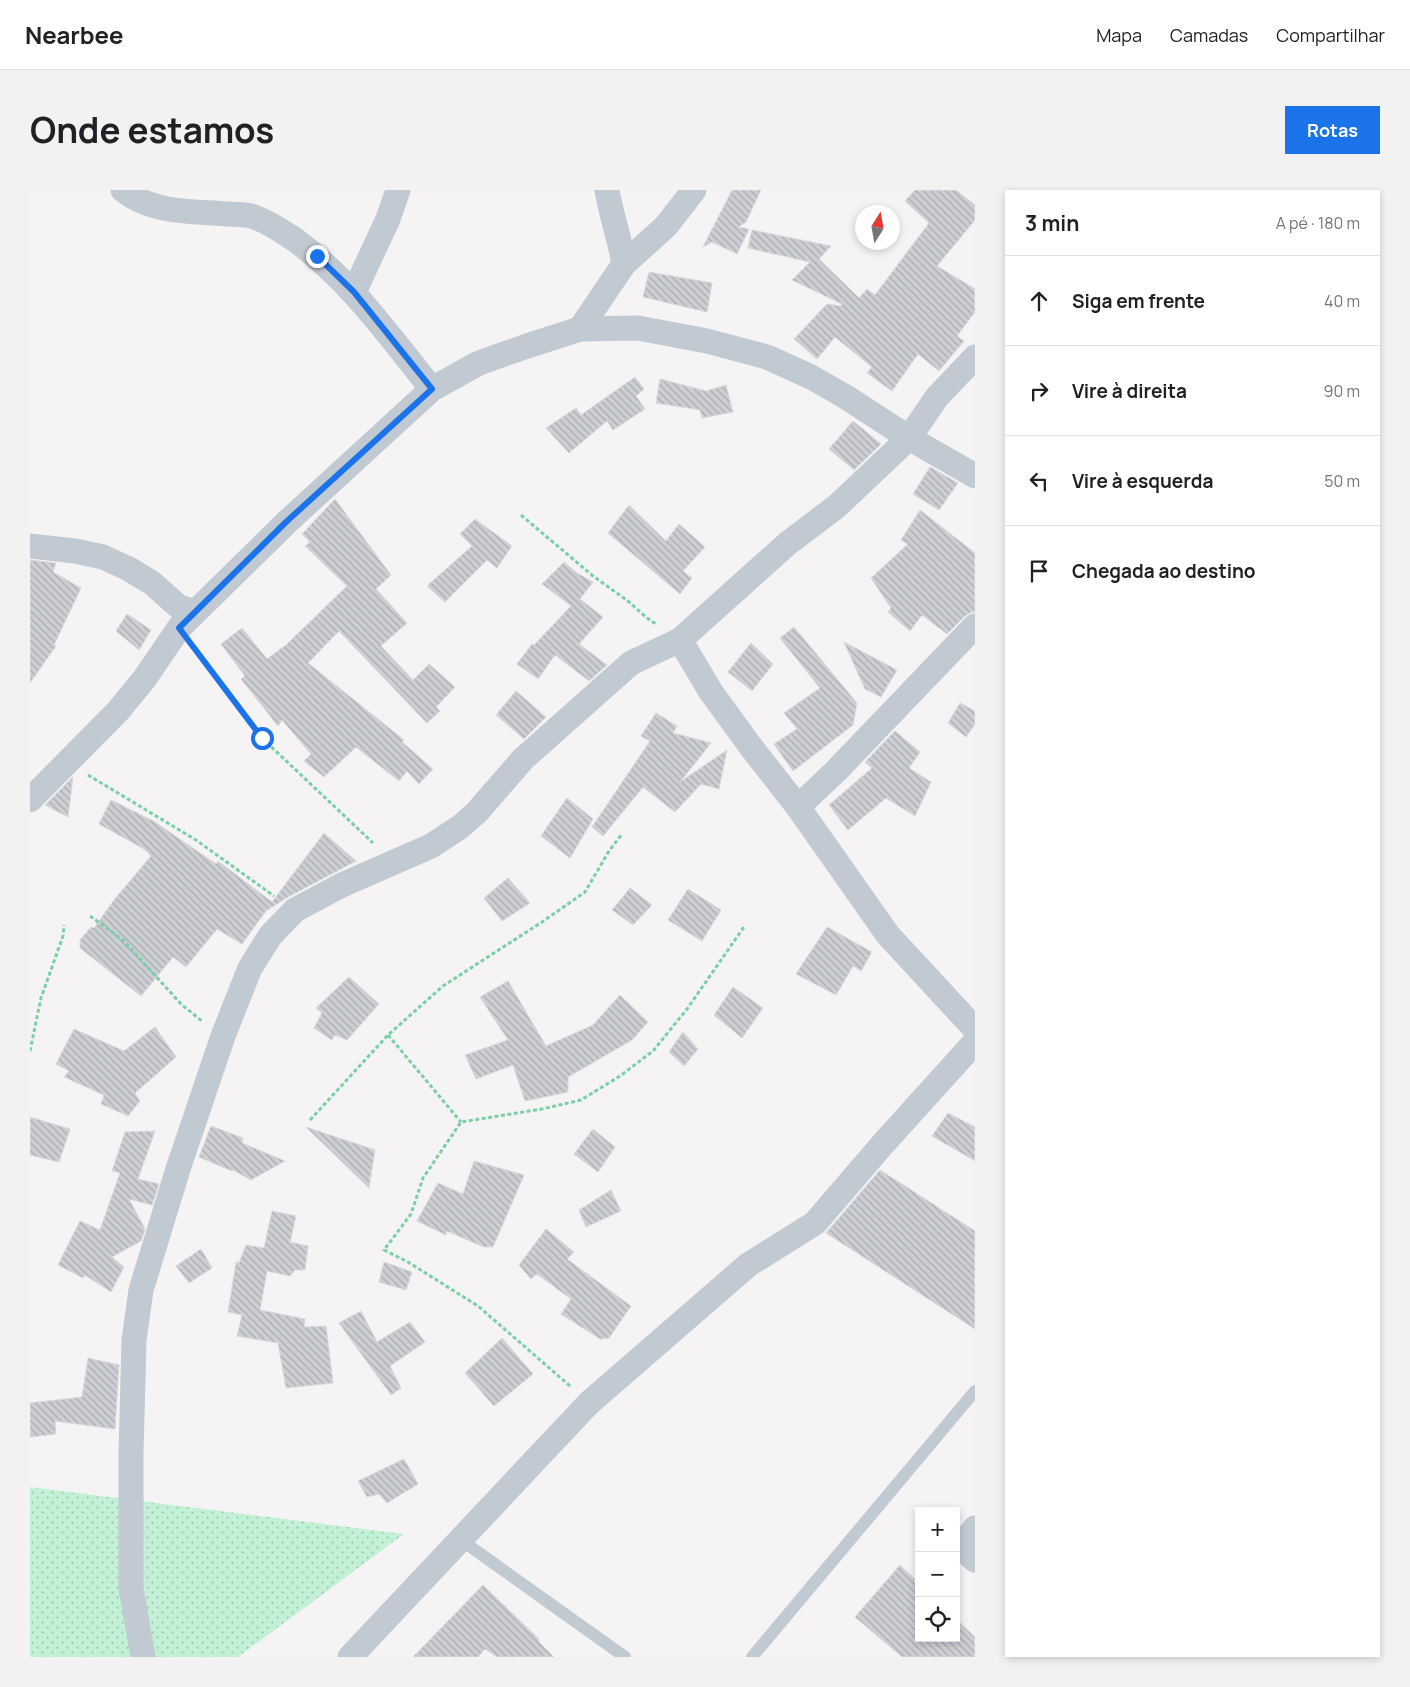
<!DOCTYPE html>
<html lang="pt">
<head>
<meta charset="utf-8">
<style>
  :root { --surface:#fff; --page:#f2f2f2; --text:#202124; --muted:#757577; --line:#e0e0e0; --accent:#1a73e8 }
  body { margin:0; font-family:Manrope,sans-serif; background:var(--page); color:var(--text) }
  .controls { position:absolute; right:15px; bottom:15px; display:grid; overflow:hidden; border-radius:0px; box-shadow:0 2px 8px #0003 }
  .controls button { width:45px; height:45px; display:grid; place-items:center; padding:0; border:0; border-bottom:1px solid var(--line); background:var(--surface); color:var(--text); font:25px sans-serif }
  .compass { position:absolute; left:825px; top:15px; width:45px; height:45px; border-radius:50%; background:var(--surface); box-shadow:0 2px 8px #0003; rotate:11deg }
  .stop { position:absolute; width:15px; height:15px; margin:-11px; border:4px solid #1a73e8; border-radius:50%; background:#fff }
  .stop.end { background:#1a73e8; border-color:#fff; box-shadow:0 1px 5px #0008 }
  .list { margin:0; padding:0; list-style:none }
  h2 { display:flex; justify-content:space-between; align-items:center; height:65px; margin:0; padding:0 20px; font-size:21px }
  h2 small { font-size:16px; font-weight:400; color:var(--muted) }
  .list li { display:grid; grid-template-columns:32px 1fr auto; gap:15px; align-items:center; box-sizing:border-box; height:90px; padding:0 20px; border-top:1px solid var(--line) }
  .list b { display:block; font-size:19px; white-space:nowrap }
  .list em { font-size:16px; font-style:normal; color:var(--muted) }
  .icon { flex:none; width:28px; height:28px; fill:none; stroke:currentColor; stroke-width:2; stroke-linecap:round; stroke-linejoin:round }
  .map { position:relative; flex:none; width:945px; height:1467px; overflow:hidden; border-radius:0px }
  header { display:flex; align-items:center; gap:30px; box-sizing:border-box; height:70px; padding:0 25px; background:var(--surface); border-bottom:1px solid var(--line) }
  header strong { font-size:24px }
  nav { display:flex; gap:28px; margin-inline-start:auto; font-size:18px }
  .intro { display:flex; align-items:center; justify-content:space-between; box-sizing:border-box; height:120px; padding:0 30px }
  h1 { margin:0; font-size:35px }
  .button { padding:12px 22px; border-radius:0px; background:var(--accent); color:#fff; font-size:18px; font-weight:700 }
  main { display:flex; gap:30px; padding:0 30px }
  aside { flex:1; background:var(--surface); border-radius:0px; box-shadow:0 2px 8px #0003 }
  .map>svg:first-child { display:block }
  .green { fill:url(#green-dots) }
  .building { fill:url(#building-back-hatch); stroke:#d7d9de }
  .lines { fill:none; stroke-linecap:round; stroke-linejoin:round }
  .path { stroke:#7ad0a6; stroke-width:3; stroke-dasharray:4 2.5; stroke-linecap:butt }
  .lane { stroke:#c1cad2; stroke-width:12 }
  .street { stroke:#c1cad2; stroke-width:25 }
  .route { stroke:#1a73e8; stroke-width:6 }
</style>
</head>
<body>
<header>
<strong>Nearbee</strong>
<nav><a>Mapa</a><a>Camadas</a><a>Compartilhar</a></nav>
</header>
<div class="intro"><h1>Onde estamos</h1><a class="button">Rotas</a></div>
<main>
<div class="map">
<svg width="945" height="1467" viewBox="0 0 945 1467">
  <defs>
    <pattern id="green-dots" width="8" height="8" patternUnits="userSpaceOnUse" patternTransform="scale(1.25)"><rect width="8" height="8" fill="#c3f1d5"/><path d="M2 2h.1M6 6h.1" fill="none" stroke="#a0c6b0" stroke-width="1.8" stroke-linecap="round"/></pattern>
    <pattern id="building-back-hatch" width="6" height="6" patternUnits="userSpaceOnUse" patternTransform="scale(1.25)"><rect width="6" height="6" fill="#cdcfd5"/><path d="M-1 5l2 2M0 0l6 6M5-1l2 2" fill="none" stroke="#a8abb0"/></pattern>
  </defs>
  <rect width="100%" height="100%" fill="#f5f3f3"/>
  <!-- green -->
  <polygon class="green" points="0,1297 374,1344 208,1467 0,1467"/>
  <!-- building -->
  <g class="building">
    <polygon points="702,0 731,0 716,32 708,37 719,39 707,64 682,52 673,57"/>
    <polygon points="885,0 926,0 945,15 945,30 907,76 945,99 945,122 927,146 934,151 909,181 888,164 862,201 837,183 842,177 805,147 787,169 764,149 797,114 811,116 812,114 762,90 780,72 718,58 722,40 801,56 789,69 829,108 837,99 845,105 899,33 875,11"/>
    <polygon points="619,82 682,93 677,122 613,107"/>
    <polygon points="605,187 614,199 606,206 615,219 583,240 577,231 539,263 516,238 546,218 551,225"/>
    <polygon points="630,189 676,201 696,195 703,222 672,228 670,220 626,213"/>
    <polygon points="823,231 851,254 824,280 799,259"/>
    <polygon points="900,277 928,293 909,320 883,304"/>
    <polygon points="305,309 361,385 346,399 377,433 351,456 383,490 399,474 425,497 406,517 410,521 397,533 309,441 278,473 374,550 372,552 403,579 389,594 377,581 369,591 326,557 294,587 274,571 281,564 252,530 248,536 211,489 215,486 191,454 212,438 237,469 256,455 317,396 275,356 280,352 272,344"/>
    <polygon points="599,315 636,351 649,334 675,357 653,381 662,388 650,404 578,343"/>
    <polygon points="890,320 945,363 945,422 941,422 935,426 917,444 892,425 880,441 858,422 861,418 841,388 878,354 871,350"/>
    <polygon points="445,329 482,356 467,378 457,370 415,412 397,396 442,356 430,344"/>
    <polygon points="0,370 26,373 23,382 51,398 24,455 26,456 0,493"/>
    <polygon points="534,372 547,383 563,392 550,409 573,427 549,454 577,475 559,491 525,465 508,489 487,474 502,454 504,455 541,416 512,394"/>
    <polygon points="97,424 121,440 109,460 86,441"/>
    <polygon points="764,437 827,513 823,535 763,581 744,554 767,539 754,523 790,498 750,448"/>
    <polygon points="814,452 867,480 851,507 835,499"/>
    <polygon points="721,453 743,474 722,501 698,482"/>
    <polygon points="486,501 516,527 494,549 466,525"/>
    <polygon points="930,513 945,521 945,534 936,547 918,533"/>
    <polygon points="626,523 647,536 643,543 681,553 650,592 697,560 689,599 671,594 645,622 613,597 573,646 562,637 620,551 611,546"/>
    <polygon points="865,541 890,562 879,578 901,592 885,626 856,608 818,640 799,615 842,578 835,572"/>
    <polygon points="43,587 38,627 15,615"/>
    <polygon points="537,608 563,629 540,668 511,646"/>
    <polygon points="81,610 125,632 186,674 188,671 242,712 294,643 326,671 258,707 236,721 212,754 187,739 156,777 143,767 111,806 50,758 50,750 61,737 64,738 84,710 121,666 114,659 69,634"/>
    <polygon points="478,688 500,713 472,731 454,708"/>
    <polygon points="600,698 622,715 603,735 582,720"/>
    <polygon points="658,699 691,720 672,751 638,730"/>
    <polygon points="797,737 842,762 831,781 823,776 806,805 766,784"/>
    <polygon points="319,787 349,814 317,850 305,845 302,850 284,838 292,823 286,818"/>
    <polygon points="478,791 516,856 563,835 590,805 618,832 602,850 538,887 538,902 495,911 483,875 446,889 435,865 478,850 450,807"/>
    <polygon points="703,797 733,818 712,848 684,825"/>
    <polygon points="125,837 146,867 105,903 110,911 98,926 71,914 74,905 34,887 39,881 26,874 44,839 94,861"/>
    <polygon points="653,842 668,859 654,876 639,862"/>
    <polygon points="918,923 945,937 945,971 902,946"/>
    <polygon points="0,927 40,939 29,972 0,965"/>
    <polygon points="181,936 213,948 212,953 255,971 221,990 203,980 202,981 169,967"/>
    <polygon points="276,937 345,960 339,998"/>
    <polygon points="563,939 585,957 568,982 544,964"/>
    <polygon points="125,941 108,989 129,994 122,1015 99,1009 115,1039 111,1051 82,1067 94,1077 81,1102 55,1085 53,1088 28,1075 50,1031 70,1040 90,983 82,981 95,942"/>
    <polygon points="444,971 494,985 463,1057 454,1057 417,1041 416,1045 387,1031 408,993 433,1004"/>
    <polygon points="850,980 945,1041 945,1139 796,1043"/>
    <polygon points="581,1000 591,1021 556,1037 549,1020"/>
    <polygon points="242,1021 266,1026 260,1052 278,1056 275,1080 265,1080 260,1086 237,1081 230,1120 275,1129 274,1137 296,1136 303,1193 256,1198 248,1153 207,1146 212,1125 198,1122 206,1072 209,1073 216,1055 234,1058"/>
    <polygon points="516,1039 544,1062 537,1069 601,1116 579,1148 570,1149 531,1124 541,1109 507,1084 501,1089 489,1075"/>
    <polygon points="171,1059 182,1078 159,1093 146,1076"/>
    <polygon points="354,1072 382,1082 376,1100 349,1092"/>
    <polygon points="331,1121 347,1152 380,1132 395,1152 360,1176 371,1198 361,1205 309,1133"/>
    <polygon points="472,1148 503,1184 464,1216 435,1183"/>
    <polygon points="58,1168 89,1175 85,1239 25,1231 26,1244 0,1247 0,1213 52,1207"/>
    <polygon points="374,1269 388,1294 357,1313 349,1304 337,1307 328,1291"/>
    <polygon points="870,1375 889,1393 889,1448 926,1448 926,1429 945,1447 945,1467 872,1467 825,1427"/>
    <polygon points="453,1395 509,1449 508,1451 524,1467 467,1467 455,1459 448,1467 383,1467"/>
  </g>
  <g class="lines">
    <!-- path -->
    <g class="path">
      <polyline points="491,325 563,386 598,411 617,428 626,434"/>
      <polyline points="165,460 232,548 343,653"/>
      <polyline points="58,585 166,650 244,706"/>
      <polyline points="60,726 93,750 152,815 172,831"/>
      <polyline points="358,845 431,932"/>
      <polyline points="0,861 11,808 33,746 34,735"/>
      <polyline points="280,930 358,845 413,796 512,732 555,702 579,661 592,644"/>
      <polyline points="540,1196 448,1116 378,1072 354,1060 381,1024 393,988 431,932 512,919 551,910 590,886 623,861 657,819 714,737"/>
    </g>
    <!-- lane -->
    <g class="lane">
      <polyline points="431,1350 595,1467"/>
      <polyline points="722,1467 945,1201"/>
    </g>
    <!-- street -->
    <g class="street">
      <path d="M93 0C123 24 163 21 198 24 207 25 217 24 224 27 239 32 251 41 264 49 320 90 359 146 402 199"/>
      <path d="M577 0C581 25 590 49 594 74"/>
      <polyline points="324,102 358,29 368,0"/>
      <polyline points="550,139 594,74 636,36 664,0"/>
      <polyline points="0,356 45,361 73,367 99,379 122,393 149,417 165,422"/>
      <polyline points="650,450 681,502 721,557 768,617 858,745 945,839"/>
      <polyline points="0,610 88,521 115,488 149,438 257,332 402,199 449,173 494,157 550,139 608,138 677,151 737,167 781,187 816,207 879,248 945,286"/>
      <polyline points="768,617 806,581 945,436"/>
      <polyline points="945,1338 930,1356 945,1370"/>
      <polyline points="113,1467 101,1398 101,1263 104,1150 111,1100 148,979 193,846 220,778 240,746 265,720 312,695 401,656 430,637 447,622 493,569 601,473 650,450 757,354 807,316 879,248 907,207 945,167"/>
      <polyline points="320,1467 559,1213 718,1075 785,1033 852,955 945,852"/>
    </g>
  </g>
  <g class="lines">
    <!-- route -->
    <polyline class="route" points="232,548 149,438 256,332 402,199 324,102 287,66"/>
  </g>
</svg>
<div class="controls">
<button>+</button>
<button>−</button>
<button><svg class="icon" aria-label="locate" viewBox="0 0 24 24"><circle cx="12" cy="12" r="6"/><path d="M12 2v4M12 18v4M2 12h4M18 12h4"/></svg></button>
</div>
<svg class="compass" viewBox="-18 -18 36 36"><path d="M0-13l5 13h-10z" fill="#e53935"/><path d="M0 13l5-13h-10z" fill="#757577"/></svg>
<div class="stop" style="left:232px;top:548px"></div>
<div class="stop end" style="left:287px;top:66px"></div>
</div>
<aside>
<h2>3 min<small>A pé · 180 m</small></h2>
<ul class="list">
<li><svg class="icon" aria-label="ahead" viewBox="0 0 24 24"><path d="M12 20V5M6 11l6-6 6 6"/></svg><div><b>Siga em frente</b></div><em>40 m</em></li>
<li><svg class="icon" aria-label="right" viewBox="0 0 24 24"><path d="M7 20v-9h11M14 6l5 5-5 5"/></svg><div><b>Vire à direita</b></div><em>90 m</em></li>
<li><svg class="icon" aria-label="left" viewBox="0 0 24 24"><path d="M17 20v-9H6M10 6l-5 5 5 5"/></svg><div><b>Vire à esquerda</b></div><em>50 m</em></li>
<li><svg class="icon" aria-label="arrive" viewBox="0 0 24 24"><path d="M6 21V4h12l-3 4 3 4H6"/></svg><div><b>Chegada ao destino</b></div></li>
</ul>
</aside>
</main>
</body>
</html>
